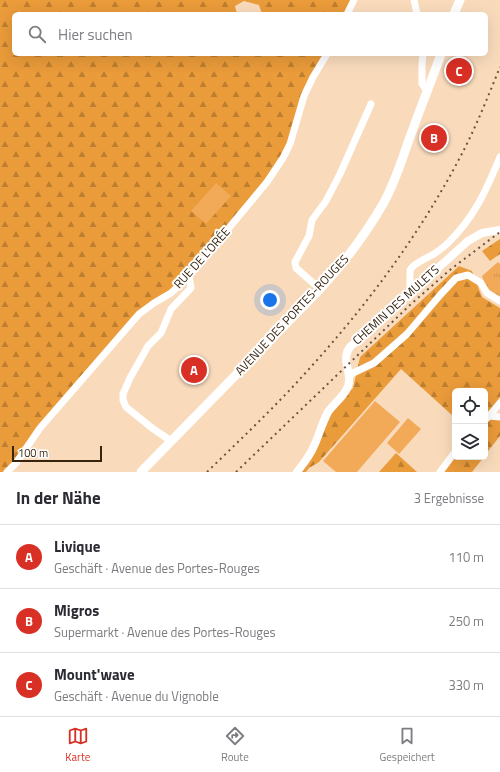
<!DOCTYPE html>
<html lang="de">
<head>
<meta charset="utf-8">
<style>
  :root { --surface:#fff; --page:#f7f7f7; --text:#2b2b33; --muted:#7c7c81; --line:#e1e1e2; --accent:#d93025 }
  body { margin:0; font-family:"Titillium Web",sans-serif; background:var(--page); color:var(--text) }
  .controls { position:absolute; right:12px; bottom:12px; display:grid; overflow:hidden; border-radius:6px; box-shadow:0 4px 16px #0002 }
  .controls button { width:36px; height:36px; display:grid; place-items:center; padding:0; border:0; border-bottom:1px solid var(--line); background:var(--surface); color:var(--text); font:20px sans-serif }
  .scale { position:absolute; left:12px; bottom:10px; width:90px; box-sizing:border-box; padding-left:4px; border:2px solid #37240f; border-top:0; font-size:11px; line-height:14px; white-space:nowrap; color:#37240f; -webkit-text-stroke:3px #fff; paint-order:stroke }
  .you { position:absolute; left:270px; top:300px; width:14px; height:14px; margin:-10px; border:3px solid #fff; border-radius:50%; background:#1a73e8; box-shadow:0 0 0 6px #1a73e833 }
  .badge { display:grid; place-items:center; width:26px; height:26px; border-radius:50%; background:var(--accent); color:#fff; font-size:13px; font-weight:700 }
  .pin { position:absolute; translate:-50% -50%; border:2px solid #fff; box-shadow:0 1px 4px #0006 }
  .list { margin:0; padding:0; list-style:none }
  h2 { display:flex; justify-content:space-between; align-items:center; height:52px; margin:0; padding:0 16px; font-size:17px }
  h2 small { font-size:13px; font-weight:400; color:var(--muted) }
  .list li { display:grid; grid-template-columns:26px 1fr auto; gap:12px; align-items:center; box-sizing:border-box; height:64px; padding:0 16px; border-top:1px solid var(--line) }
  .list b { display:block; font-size:15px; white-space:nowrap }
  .list p { margin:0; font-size:13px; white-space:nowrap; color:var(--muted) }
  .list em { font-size:13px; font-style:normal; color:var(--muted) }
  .icon { flex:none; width:22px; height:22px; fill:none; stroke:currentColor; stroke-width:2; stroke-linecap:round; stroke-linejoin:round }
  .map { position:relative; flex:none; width:500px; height:472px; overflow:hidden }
  .search { position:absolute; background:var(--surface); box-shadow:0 4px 16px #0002; left:12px; right:12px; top:12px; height:44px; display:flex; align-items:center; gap:10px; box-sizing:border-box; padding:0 14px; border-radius:6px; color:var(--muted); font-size:15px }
  .sheet { height:244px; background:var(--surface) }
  nav { display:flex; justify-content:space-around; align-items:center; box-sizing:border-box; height:56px; border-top:1px solid var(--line); background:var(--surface); font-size:11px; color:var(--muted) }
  nav a { display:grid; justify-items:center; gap:2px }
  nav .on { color:var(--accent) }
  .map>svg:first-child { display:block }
  .grass { fill:url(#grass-tufts) }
  .forest { fill:url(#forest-firs) }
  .pitch { fill:#f2aa58 }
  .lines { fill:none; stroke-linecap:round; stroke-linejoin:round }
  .minor { stroke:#fff; stroke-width:7 }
  .tertiary { stroke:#fff; stroke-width:8 }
  .secondary { stroke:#fff; stroke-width:9 }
  .rail { stroke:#6b553d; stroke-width:2; stroke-dasharray:2 4; stroke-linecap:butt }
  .labels { text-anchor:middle; stroke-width:4; stroke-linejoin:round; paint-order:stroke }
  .street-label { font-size:12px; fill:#37240f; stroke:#fff }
</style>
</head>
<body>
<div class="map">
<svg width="500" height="472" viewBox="0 0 500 472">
  <defs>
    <pattern id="grass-tufts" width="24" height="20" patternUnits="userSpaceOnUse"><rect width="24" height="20" fill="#f2aa58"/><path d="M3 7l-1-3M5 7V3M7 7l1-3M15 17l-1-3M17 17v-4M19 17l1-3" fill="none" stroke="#d0924b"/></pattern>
    <pattern id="forest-firs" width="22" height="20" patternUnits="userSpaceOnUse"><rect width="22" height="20" fill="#ea9b3a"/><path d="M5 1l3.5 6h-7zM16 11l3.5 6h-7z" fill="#be7e2f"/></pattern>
  </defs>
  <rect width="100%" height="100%" fill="#f9dbbc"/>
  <!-- grass -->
  <polygon class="grass" points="498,262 500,264 500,295 499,296 486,288 482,276"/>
  <!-- forest -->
  <g class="forest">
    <polygon points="0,0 354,0 347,14 262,14 259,5 244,1 235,6 237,14 14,14 14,54 327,54 313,77 283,158 189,276 139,314 7,472 0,472"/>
    <polygon points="500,239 500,254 490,261 482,251"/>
    <polygon points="459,266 472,271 482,297 500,308 500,397 486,416 500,419 500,436 485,455 485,391 455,391 455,422 453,416 401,369 319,462 309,468 306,472 301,472 314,453 334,408 353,388 360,357"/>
    <polygon points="396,453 417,472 379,472"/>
    <polygon points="455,457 484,457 472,472 444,472"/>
  </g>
  <!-- pitch -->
  <g class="pitch">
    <polygon points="216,183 231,196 206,224 191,211"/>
    <polygon points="375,401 400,422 357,472 336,472 323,461"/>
    <polygon points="408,418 421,429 399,454 387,443"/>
  </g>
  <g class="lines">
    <!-- minor -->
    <g class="minor">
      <polyline points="414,0 417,14"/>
      <polyline points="347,14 354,0"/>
      <polyline points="423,54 422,64 422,84 427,91"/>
      <polyline points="320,289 296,268 295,262 309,236 312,220 326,201 340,174 371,104"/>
      <path d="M410 292V270C414 263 425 259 432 255 438 252 442 248 447 244 474 218 486 191 500 157"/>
      <polyline points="349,375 374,363 407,334 441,294 456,278 468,275 481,283 487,293 500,301"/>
      <polyline points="489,416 500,403"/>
      <polyline points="485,420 489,416 500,417"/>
      <polyline points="171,441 152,428 126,407 123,400 123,394 130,378 148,346 161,333 171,309 191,288 189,276"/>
      <polyline points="7,472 16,463 40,428 139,314 154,303 171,293 189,276 267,182 283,158 290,144 304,96 313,77 327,54"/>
      <polyline points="440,472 455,452"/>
    </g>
    <!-- tertiary -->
    <path class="tertiary" d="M297 472C303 464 310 456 314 446 319 435 322 423 328 412 334 403 345 396 348 386 353 372 340 360 350 347L468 241 482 233 500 230"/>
    <!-- secondary -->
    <g class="secondary">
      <polyline points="454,14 460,0"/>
      <path d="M141 472 320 289C344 263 365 235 383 204 395 183 402 159 410 137 420 109 431 82 441 54"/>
    </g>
    <!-- rail -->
    <g class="rail">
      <path d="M207 472C242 438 277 405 309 369 366 306 417 238 457 163 474 132 487 99 500 67"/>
      <polyline points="236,472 410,305 451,269 500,232"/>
    </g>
  </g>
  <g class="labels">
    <!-- street labels -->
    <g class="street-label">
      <text transform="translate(202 258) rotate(-48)" y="4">RUE DE L'ORÉE</text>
      <text transform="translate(396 305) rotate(-42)" y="4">CHEMIN DES MULETS</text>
      <text transform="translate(292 315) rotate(-47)" y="4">AVENUE DES PORTES-ROUGES</text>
    </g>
  </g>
</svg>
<div class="controls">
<button><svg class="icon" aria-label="locate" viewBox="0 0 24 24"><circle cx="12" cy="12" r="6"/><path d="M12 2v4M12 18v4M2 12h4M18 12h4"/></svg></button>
<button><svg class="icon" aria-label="layers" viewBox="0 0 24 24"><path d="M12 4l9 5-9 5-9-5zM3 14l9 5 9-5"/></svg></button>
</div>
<div class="scale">100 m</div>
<div class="you"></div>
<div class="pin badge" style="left:194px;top:370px">A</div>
<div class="pin badge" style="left:434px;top:138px">B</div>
<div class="pin badge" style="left:459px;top:71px">C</div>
<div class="search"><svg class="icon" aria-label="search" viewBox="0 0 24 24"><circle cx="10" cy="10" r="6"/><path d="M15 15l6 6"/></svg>Hier suchen</div>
</div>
<section class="sheet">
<h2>In der Nähe<small>3 Ergebnisse</small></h2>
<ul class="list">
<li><span class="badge">A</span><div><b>Livique</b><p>Geschäft · Avenue des Portes-Rouges</p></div><em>110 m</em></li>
<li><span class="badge">B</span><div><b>Migros</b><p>Supermarkt · Avenue des Portes-Rouges</p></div><em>250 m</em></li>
<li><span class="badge">C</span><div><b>Mount'wave</b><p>Geschäft · Avenue du Vignoble</p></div><em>330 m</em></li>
</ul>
</section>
<nav>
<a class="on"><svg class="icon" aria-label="map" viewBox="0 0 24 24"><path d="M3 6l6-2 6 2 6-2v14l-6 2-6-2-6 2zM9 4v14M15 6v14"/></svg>Karte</a>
<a><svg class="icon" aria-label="directions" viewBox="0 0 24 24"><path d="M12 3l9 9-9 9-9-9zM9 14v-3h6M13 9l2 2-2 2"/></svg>Route</a>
<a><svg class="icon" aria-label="saved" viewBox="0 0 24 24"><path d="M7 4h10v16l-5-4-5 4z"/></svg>Gespeichert</a>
</nav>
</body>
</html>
